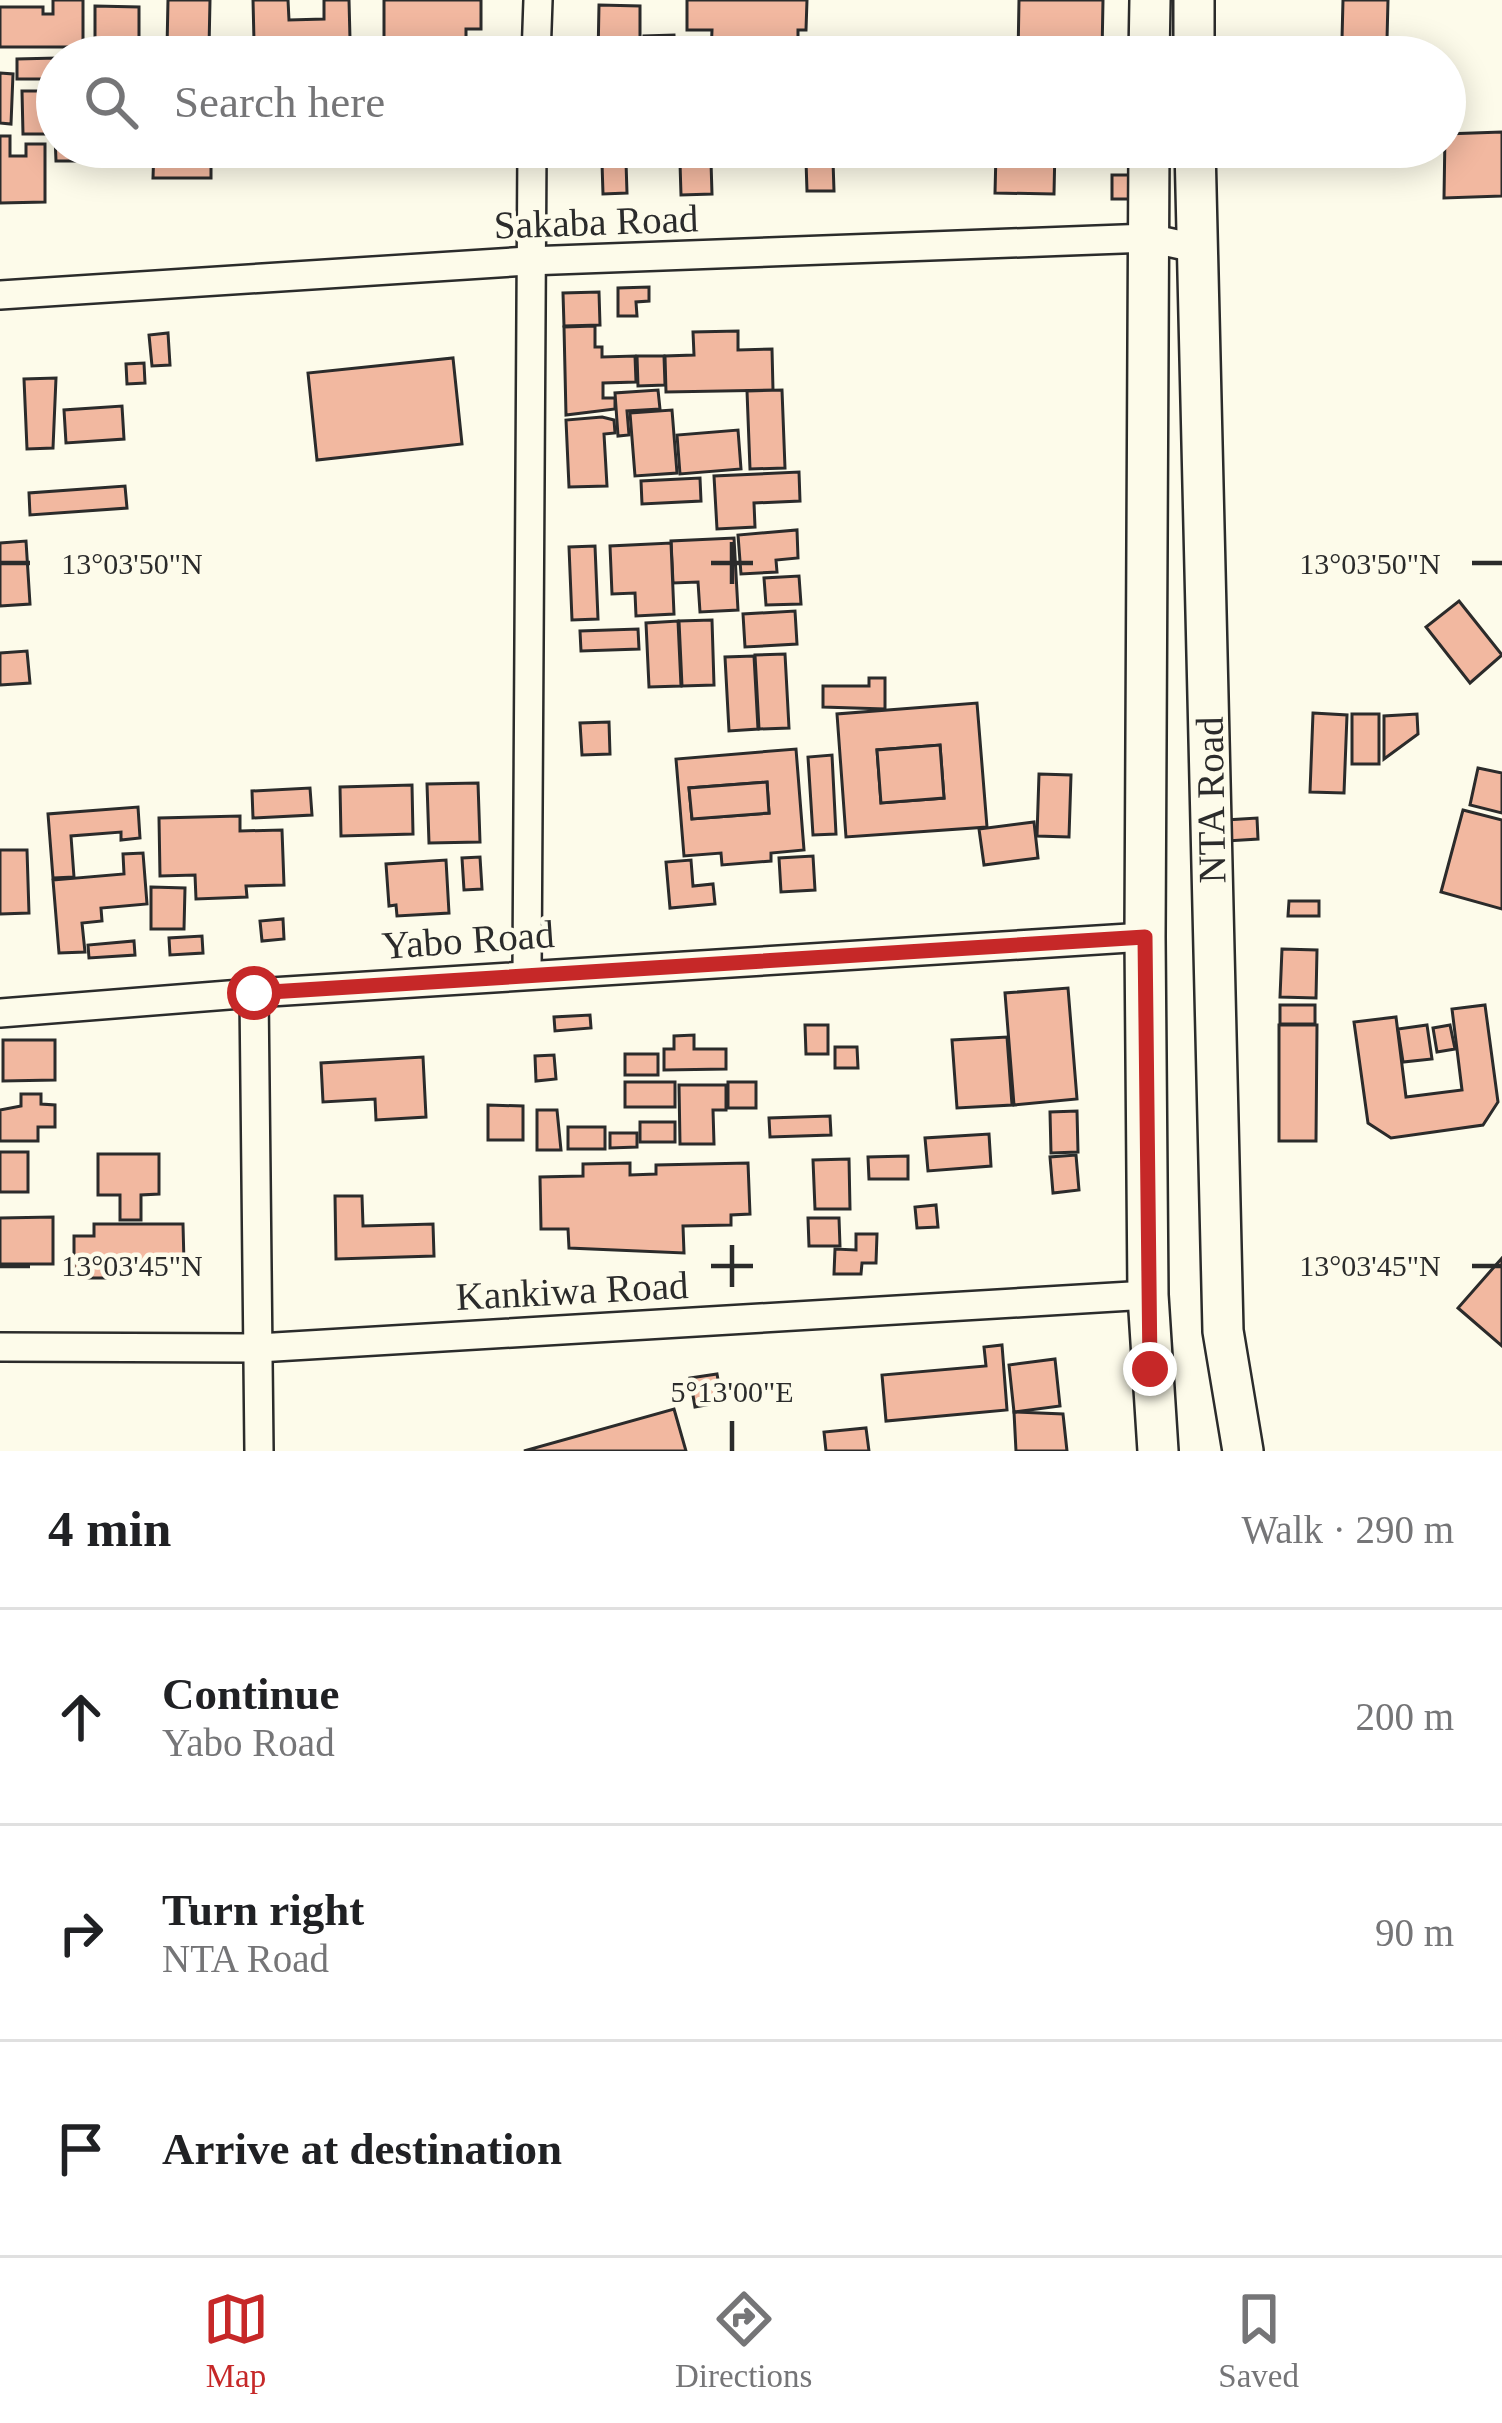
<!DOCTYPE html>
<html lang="en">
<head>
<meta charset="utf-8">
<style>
  :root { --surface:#fff; --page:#f6f6f6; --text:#202124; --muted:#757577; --line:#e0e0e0; --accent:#c62828 }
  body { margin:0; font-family:Georgia,serif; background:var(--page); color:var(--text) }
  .stop { position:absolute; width:36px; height:36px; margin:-27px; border:9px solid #c62828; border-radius:50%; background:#fff }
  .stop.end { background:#c62828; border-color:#fff; box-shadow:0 3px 12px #0008 }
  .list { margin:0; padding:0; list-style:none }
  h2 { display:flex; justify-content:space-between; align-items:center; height:156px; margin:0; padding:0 48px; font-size:51px }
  h2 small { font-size:39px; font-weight:400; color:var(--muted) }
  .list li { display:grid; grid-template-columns:78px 1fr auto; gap:36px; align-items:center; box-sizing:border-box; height:216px; padding:0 48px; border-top:3px solid var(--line) }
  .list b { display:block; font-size:45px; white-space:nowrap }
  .list p { margin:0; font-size:39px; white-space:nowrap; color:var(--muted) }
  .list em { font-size:39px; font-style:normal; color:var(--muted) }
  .icon { flex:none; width:66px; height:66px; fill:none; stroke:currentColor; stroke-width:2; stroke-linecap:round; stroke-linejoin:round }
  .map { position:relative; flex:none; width:1502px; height:1451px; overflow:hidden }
  .search { position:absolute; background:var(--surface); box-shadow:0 6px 30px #0003; left:36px; right:36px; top:36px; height:132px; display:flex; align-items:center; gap:30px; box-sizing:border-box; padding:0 42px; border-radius:66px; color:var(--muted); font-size:45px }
  .sheet { height:804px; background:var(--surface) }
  nav { display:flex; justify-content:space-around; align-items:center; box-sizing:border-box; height:168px; border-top:3px solid var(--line); background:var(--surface); font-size:33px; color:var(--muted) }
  nav a { display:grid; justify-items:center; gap:6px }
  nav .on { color:var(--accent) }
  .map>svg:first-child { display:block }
  .building { fill:#f2b8a0; stroke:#2b2b2b; stroke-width:3; fill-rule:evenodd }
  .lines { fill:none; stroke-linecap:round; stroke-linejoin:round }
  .street-casing { stroke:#2b2b2b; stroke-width:32 }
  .secondary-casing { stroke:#2b2b2b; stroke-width:44 }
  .street { stroke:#fdfbea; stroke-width:27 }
  .secondary { stroke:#fdfbea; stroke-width:39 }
  .route { stroke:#c62828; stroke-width:15 }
  .ticks { fill:none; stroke:#2b2b2b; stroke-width:4.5 }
  .labels { text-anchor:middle; stroke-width:9; stroke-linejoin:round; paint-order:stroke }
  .street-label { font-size:39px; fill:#2b2b2b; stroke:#fdfbea }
  .ticks-label { font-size:30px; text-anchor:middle; fill:#2b2b2b; stroke:#fdfbea; stroke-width:9; stroke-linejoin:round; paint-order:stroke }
</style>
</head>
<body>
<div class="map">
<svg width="1502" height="1451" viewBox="0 0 1502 1451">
  <rect width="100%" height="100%" fill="#fdfbea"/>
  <!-- building -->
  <g class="building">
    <polygon points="53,0 83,0 83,47 0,47 0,7 43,7 43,14 53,14"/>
    <polygon points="168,0 210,0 209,48 167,48"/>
    <polygon points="253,0 288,0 289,20 324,19 324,0 349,0 350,39 254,41"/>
    <polygon points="384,0 481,0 481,29 466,29 466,38 384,38"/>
    <polygon points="687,0 807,0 806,30 798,30 798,56 711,55 712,30 687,30"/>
    <polygon points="1019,0 1103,0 1102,54 1018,57"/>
    <polygon points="1343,0 1388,0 1387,40 1342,39"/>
    <polygon points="599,5 640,6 640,57 598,57"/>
    <polygon points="95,6 139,7 139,42 95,41"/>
    <polygon points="674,35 675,56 644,56 644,36"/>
    <polygon points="347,49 347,57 292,57 292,50"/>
    <polygon points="57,58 57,79 17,79 17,59"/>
    <polygon points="0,73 13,74 11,124 0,123"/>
    <polygon points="22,91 57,91 57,134 23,134"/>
    <polygon points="1502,132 1502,196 1444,198 1445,134"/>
    <polygon points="0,136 10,136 10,156 26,156 26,144 45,144 45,202 0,203"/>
    <polygon points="55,136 57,147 82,147 82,161 56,161"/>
    <polygon points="154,147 211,147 211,178 153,178"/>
    <polygon points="228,147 324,147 324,157 228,159"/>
    <rect x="597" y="147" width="80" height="12"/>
    <rect x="679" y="147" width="76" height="9"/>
    <rect x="757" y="147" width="79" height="7"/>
    <polygon points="1017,147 1055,147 1054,194 995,193 996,153 1017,153"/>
    <polygon points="806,161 833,161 834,191 807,191"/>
    <polygon points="626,162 627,193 603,194 602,163"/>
    <polygon points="711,162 712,194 681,195 680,163"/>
    <rect x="1112" y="175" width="17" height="24"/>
    <polygon points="649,287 649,301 636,302 637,316 618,316 618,288"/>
    <polygon points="599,292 600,325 564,326 563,293"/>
    <polygon points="595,326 595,347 602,347 602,357 635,356 636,382 603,383 603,398 615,398 615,409 566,415 564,327"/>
    <polygon points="738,331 738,350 772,349 773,390 666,392 665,356 694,355 693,332"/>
    <polygon points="168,333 170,365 152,366 149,335"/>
    <polygon points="637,356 664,356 665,385 638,386"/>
    <polygon points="453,358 462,444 317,460 308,373"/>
    <polygon points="144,363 145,383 127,384 126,364"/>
    <polygon points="56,378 53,448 27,449 24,379"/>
    <polygon points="658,390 660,409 627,411 629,435 618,436 615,393"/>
    <polygon points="782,390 785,468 750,469 747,391"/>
    <polygon points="122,406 124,439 66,443 64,410"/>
    <polygon points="672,410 677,473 635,476 630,413"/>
    <polygon points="602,417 614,420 615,433 604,434 607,486 569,487 566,420"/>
    <polygon points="738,430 741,469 680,474 677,435"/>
    <polygon points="799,472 800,501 754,503 755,527 717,529 714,476"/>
    <polygon points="700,478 701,501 642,504 641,481"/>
    <polygon points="125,486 127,508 30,515 29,493"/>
    <polygon points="797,530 798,558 776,560 777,572 741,574 738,535"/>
    <polygon points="734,538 738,610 700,612 698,582 673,583 671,541"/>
    <polygon points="26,541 30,604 0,606 0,543"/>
    <polygon points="671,543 674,614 636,616 635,593 612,594 610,546"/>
    <polygon points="595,546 598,619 572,620 569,547"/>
    <polygon points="799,576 801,604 766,605 764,578"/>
    <polygon points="1459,601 1502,655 1470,683 1426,627"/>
    <polygon points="795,611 797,644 745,647 743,614"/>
    <polygon points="712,620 714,685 682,686 679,621"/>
    <polygon points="678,621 681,686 649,687 646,623"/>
    <polygon points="638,629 639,649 581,651 580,631"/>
    <polygon points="27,651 30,683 0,685 0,653"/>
    <polygon points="785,654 789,728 759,729 755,655"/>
    <polygon points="754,656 758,729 729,731 725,657"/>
    <polygon points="869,678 885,678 885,709 823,707 823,686 869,686"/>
    <path d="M977 703 987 827 846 837 837 714ZM940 745 944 798 881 803 877 750Z"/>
    <polygon points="1313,713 1347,715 1344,793 1310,792"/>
    <rect x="1352" y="714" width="27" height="50"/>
    <polygon points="1417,714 1418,734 1384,759 1384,716"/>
    <polygon points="609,722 610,754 582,755 580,723"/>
    <polygon points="940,745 944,798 881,803 877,750"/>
    <path d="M796 749 804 850 771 853V861L722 865 721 853 684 856 676 759ZM767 782 769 813 692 819 689 788Z"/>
    <polygon points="832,755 836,834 813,835 808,757"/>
    <polygon points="1478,768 1502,773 1502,813 1470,805"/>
    <polygon points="1039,774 1071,775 1069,837 1037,836"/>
    <polygon points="767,782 769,813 692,819 689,788"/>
    <polygon points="478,783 480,842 429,843 427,784"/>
    <polygon points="412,785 413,834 341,836 340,787"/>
    <polygon points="310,788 312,815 253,818 252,791"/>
    <polygon points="138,807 140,838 121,840 121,832 71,836 74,877 53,878 48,814"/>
    <polygon points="1463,810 1502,820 1502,909 1441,892"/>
    <polygon points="240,816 240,831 282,830 284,885 246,886 247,897 196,899 195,875 160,876 159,818"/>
    <polygon points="1257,818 1258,839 1227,841 1226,820"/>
    <polygon points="1034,822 1038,858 984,865 979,829"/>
    <polygon points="0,850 27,850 29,913 0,914"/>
    <polygon points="143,853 147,904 101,908 102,921 82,923 85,952 59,953 53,880 124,874 123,854"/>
    <polygon points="813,856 815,890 781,892 779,858"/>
    <polygon points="480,857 482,889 464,890 462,858"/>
    <polygon points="446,860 449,913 397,916 396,905 389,906 386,864"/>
    <polygon points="691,860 693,886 713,884 715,904 670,908 666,862"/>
    <polygon points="151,887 185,888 184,929 151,929"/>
    <polygon points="1289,901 1319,901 1319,916 1288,916"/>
    <polygon points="283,919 284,939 262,941 260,921"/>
    <polygon points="202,936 203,953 170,955 169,938"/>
    <polygon points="134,941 135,955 89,958 88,945"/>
    <polygon points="1282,949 1317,950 1316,998 1280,997"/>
    <polygon points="1068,988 1077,1099 1014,1105 1005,993"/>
    <rect x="1280" y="1005" width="35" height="19"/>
    <polygon points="1485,1005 1498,1102 1483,1125 1391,1138 1368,1123 1354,1022 1396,1017 1406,1097 1462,1090 1452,1009"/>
    <polygon points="590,1015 591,1028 555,1031 554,1017"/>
    <polygon points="805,1025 828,1025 828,1054 806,1054"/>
    <polygon points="1279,1025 1317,1025 1316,1141 1279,1141"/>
    <polygon points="1427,1025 1432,1059 1403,1062 1398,1029"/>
    <polygon points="1450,1025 1455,1049 1437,1052 1433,1028"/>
    <polygon points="694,1035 694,1049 726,1049 726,1069 664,1070 664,1049 674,1049 674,1036"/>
    <polygon points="1007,1037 1012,1105 957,1108 952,1040"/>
    <polygon points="3,1040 55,1040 55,1080 3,1081"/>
    <polygon points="835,1047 857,1047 858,1068 835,1068"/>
    <rect x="625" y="1054" width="33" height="21"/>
    <polygon points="554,1055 556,1079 536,1081 535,1056"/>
    <polygon points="423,1057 426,1117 376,1120 375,1099 323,1102 321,1063"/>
    <rect x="625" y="1082" width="50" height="25"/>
    <rect x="728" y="1082" width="28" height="26"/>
    <polygon points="679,1085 726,1085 726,1110 713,1110 714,1144 680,1144"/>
    <polygon points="21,1094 41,1094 41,1104 55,1105 55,1127 38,1127 38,1141 0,1141 0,1110 21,1106"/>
    <polygon points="488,1105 523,1106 523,1140 488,1140"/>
    <polygon points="537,1110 557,1110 561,1150 537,1150"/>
    <polygon points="1077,1111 1078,1152 1051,1153 1050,1112"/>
    <polygon points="830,1116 831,1135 770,1137 769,1118"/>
    <rect x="640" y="1122" width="35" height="20"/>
    <rect x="568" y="1127" width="37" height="22"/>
    <polygon points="610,1133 637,1133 637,1147 610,1148"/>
    <polygon points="989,1134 991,1166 928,1171 925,1138"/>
    <rect x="0" y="1152" width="28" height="40"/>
    <polygon points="98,1154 159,1154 159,1194 141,1195 141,1220 120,1220 120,1195 98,1195"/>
    <polygon points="1076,1155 1079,1190 1053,1193 1050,1157"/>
    <polygon points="908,1156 908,1179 869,1179 868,1157"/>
    <polygon points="849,1159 850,1209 815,1209 813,1160"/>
    <polygon points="630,1163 630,1175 656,1174 656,1165 748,1163 750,1214 731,1215 731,1225 683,1226 684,1253 569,1248 568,1229 541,1229 540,1177 583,1176 583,1164"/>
    <polygon points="335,1196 362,1196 363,1226 433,1224 434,1256 336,1259"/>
    <polygon points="936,1205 938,1227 917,1228 915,1207"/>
    <polygon points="53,1217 53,1264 0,1264 0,1218"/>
    <polygon points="808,1218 839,1218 840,1246 809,1246"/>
    <polygon points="94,1224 183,1224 184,1263 113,1263 113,1278 74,1278 74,1236 94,1236"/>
    <polygon points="856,1234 877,1234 876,1263 862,1263 861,1274 834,1274 835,1249 856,1250"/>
    <polygon points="1502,1258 1502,1346 1458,1308"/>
    <polygon points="1002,1345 1007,1410 886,1421 882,1375 986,1366 984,1347"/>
    <polygon points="1055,1359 1060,1406 1014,1412 1009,1365"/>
    <polygon points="717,1374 722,1402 695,1407 690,1378"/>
    <polygon points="674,1409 686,1451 524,1451"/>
    <polygon points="1014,1412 1063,1414 1067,1451 1016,1451"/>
    <polygon points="866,1428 869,1451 826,1451 824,1432"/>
  </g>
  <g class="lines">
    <defs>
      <g id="street">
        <polyline points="536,57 538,0"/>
        <polyline points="0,295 528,261 1149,238 1195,248"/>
        <polyline points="527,974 532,147"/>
        <polyline points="0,1013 254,993"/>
        <polyline points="0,1347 258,1348 1148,1295"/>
        <polyline points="259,1451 254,993 1145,937"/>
      </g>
      <g id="secondary">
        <polyline points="1194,0 1194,57"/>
        <polyline points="1149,57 1150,0"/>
        <polyline points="1149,147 1145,937 1148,1295 1158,1451"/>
        <polyline points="1195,147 1223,1331 1243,1451"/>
      </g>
    </defs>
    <!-- street casing -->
    <use href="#street" class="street-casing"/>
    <!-- secondary casing -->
    <use href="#secondary" class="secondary-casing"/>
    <!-- street -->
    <use href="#street" class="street"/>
    <!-- secondary -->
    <use href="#secondary" class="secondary"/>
  </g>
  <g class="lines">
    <!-- route -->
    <polyline class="route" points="254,993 1145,937 1150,1369"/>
  </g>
  <!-- ticks -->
  <path class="ticks" d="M732 542V584M0 563H30M711 563H753M1472 563H1502M732 1245V1287M0 1266H30M711 1266H753M1472 1266H1502M732 1421V1451"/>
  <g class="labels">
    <!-- street labels -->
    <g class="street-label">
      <text transform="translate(596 221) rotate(-2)" y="14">Sakaba Road</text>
      <text transform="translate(1210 800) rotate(-91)" y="14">NTA Road</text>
      <text transform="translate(468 939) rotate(-4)" y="14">Yabo Road</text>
      <text transform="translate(572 1290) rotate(-3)" y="14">Kankiwa Road</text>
    </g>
  </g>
  <g class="ticks-label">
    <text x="132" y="574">13°03'50"N</text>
    <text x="1370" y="574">13°03'50"N</text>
    <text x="132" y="1276">13°03'45"N</text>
    <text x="1370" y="1276">13°03'45"N</text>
    <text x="732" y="1402">5°13'00"E</text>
  </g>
</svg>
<div class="stop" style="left:254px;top:993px"></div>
<div class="stop end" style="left:1150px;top:1369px"></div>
<div class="search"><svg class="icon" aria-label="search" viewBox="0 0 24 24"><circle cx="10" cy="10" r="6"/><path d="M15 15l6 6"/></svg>Search here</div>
</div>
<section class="sheet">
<h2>4 min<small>Walk · 290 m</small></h2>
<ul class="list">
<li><svg class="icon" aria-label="ahead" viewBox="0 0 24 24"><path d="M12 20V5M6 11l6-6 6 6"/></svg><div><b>Continue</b><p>Yabo Road</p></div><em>200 m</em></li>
<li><svg class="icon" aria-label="right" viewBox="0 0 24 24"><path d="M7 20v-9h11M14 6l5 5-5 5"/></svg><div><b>Turn right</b><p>NTA Road</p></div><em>90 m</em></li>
<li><svg class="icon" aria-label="arrive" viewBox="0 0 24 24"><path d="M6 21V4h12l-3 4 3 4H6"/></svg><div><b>Arrive at destination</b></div></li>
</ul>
</section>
<nav>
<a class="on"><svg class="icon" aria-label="map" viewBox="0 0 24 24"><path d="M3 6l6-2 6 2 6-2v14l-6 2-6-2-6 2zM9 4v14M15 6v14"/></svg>Map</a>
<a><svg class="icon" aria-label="directions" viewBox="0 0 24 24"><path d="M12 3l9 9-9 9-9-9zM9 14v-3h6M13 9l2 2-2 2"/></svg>Directions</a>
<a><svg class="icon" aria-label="saved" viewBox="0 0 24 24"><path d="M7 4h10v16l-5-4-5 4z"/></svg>Saved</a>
</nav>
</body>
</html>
